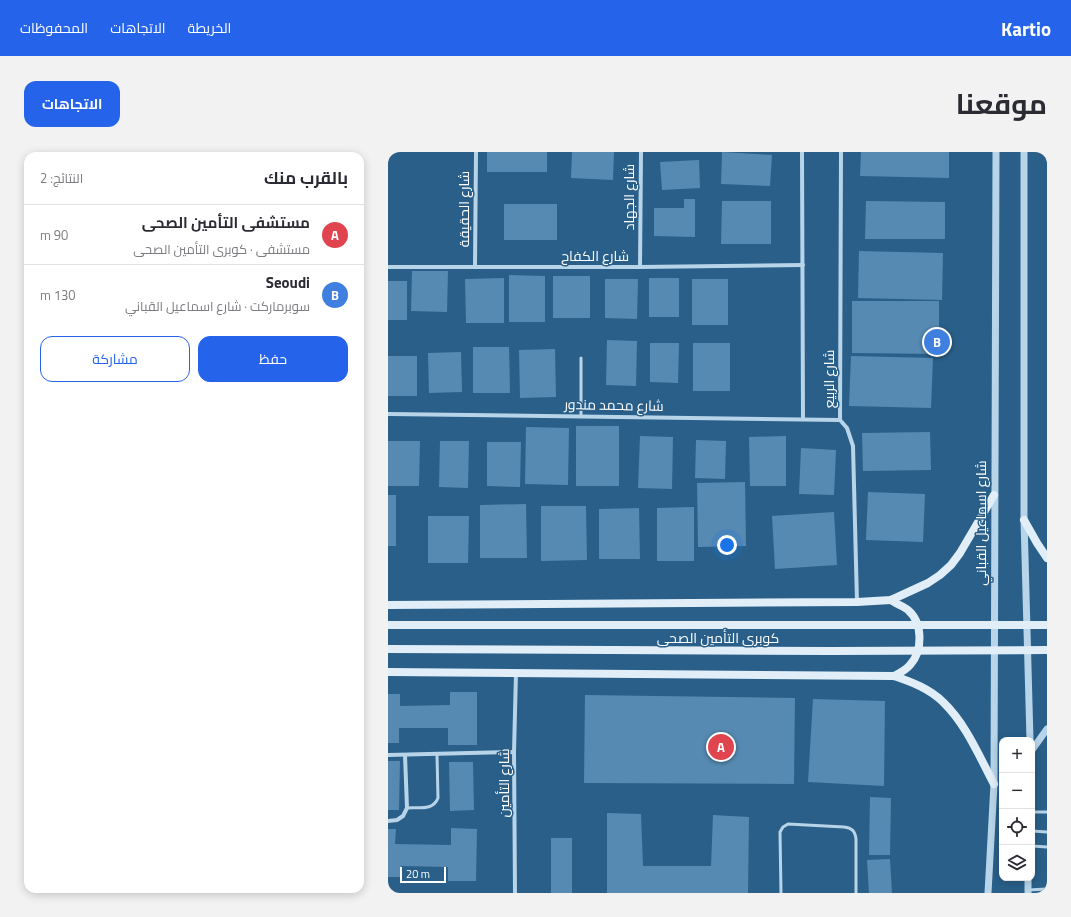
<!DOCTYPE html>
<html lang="ar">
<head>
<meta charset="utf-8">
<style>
  :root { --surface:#fff; --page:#f2f2f3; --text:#2b2b33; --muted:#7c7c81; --line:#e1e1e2; --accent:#2563eb }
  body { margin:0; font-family:"Titillium Web",Cairo,sans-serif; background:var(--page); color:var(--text); direction:rtl }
  .controls { position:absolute; right:12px; bottom:12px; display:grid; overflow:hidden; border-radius:8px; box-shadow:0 2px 10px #0003 }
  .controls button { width:36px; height:36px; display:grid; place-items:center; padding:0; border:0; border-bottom:1px solid var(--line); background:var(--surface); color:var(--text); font:20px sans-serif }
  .scale { position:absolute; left:12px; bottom:10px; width:46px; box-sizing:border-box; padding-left:4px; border:2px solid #fff; border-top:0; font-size:11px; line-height:14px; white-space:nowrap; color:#fff; -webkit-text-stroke:3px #295f89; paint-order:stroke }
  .you { position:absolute; left:339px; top:393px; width:14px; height:14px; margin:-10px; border:3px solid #fff; border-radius:50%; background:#1a73e8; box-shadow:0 0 0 6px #1a73e833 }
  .badge { display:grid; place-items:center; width:26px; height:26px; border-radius:50%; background:var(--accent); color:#fff; font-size:13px; font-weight:700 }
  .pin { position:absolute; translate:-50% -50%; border:2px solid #fff; box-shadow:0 1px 4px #0006 }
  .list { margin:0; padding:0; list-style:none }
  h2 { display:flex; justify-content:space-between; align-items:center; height:52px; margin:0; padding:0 16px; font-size:17px }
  h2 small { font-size:13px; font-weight:400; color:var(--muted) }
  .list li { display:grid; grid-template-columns:26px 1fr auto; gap:12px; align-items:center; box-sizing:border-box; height:60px; padding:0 16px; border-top:1px solid var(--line) }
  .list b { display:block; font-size:15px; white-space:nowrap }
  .list p { margin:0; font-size:13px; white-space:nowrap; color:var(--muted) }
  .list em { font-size:13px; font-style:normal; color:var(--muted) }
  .actions { display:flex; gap:8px; padding:12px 16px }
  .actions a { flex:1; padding:9px 0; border:1px solid var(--accent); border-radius:12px; text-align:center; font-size:14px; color:var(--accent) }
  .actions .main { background:var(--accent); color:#fff }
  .icon { flex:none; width:22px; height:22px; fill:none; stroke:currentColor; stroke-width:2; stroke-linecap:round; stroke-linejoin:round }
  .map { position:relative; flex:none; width:659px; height:741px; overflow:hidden; direction:ltr; border-radius:12px }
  header { display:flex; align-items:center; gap:24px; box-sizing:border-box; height:56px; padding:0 20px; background:var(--accent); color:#fff }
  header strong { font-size:19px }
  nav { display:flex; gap:22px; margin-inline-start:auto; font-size:14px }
  .intro { display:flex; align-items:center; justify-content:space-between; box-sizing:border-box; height:96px; padding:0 24px }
  h1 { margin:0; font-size:28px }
  .button { padding:10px 18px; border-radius:12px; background:var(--accent); color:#fff; font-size:14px; font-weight:700 }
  main { display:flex; gap:24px; padding:0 24px }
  aside { flex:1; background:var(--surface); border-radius:12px; box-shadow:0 2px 10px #0003 }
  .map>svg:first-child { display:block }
  .building { fill:#568ab2 }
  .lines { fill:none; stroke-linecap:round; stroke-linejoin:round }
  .service { stroke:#b7d4e9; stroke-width:3 }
  .minor { stroke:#b7d4e9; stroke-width:4 }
  .tertiary { stroke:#b7d4e9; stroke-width:7 }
  .secondary { stroke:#e1eef8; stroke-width:8 }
  .secondary-bridge { stroke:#e1eef8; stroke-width:8 }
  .labels { text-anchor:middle; stroke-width:3; stroke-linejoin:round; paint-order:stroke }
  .street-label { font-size:14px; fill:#fff; stroke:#295f89 }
</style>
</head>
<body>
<header>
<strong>Kartio</strong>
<nav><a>الخريطة</a><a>الاتجاهات</a><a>المحفوظات</a></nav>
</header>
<div class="intro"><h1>موقعنا</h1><a class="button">الاتجاهات</a></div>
<main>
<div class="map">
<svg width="659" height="741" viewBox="0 0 659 741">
  <rect width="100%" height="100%" fill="#295f89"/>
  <!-- building -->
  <g class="building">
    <rect x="99" y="0" width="60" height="20"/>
    <polygon points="184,0 226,0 225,28 183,26"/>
    <polygon points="334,0 384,3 382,34 333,32"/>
    <polygon points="473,0 561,0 561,26 472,24"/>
    <polygon points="311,8 312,36 274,38 272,10"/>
    <polygon points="296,47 307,47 307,85 266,84 266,56 296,56"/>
    <polygon points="334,49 383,49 383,92 333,92"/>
    <polygon points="478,49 557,50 557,87 477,87"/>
    <rect x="116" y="52" width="53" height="36"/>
    <polygon points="471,99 555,101 554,148 470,146"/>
    <polygon points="24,119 60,119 59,160 23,159"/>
    <polygon points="121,123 157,124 157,170 121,170"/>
    <rect x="165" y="124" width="37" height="42"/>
    <polygon points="116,126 116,171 78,171 77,127"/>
    <rect x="261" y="126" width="30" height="39"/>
    <polygon points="217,127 250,127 249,167 217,166"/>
    <rect x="304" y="127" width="36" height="46"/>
    <rect x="0" y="129" width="19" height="39"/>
    <polygon points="464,149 551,149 551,202 464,201"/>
    <polygon points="219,188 249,189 248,234 218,233"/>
    <polygon points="262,191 291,191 290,231 262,230"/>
    <rect x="305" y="191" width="37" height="48"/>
    <polygon points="85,195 121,195 122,241 85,241"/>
    <polygon points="167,197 168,245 132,246 131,198"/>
    <polygon points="73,200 74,240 41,241 40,201"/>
    <rect x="0" y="204" width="29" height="40"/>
    <polygon points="463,204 545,206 543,256 461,254"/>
    <rect x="188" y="274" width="43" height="60"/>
    <polygon points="138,275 181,276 180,333 137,332"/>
    <polygon points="542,280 543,318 475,319 474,281"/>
    <polygon points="252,284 285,285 284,337 250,336"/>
    <polygon points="398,284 398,334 362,334 361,285"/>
    <polygon points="308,288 338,289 337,327 307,326"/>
    <polygon points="0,289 32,289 31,334 0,334"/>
    <polygon points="52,289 81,289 80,336 51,335"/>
    <polygon points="99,290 133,290 132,335 99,334"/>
    <polygon points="413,296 448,298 446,343 411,342"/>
    <polygon points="357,330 358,394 310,395 309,331"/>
    <polygon points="480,340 537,342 535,390 478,388"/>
    <rect x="0" y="343" width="8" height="51"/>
    <polygon points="138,352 139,406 92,406 92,353"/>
    <polygon points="153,354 198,354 199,408 153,409"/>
    <polygon points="306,355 306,409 269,409 269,356"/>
    <polygon points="251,356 252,407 211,407 211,357"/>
    <polygon points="446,360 449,413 387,417 384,364"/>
    <polygon points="40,364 81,364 80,411 40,411"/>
    <polygon points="62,540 89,540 89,593 60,593 60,576 11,576 11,591 0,591 0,542 12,542 12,554 62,553"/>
    <polygon points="197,543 407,546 406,632 196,631"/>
    <polygon points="425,547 497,549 496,634 420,630"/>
    <polygon points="0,609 12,609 11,658 0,658"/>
    <polygon points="61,610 85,610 86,658 62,659"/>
    <polygon points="482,645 503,646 502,703 481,703"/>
    <polygon points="219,661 253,662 255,714 323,714 325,663 361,665 360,741 219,741"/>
    <polygon points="63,676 89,677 88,729 60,729 60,715 13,714 13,725 0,725 0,677 8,677 7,692 63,693"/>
    <rect x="163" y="686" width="21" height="55"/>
    <polygon points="502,707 504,741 481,741 479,708"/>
  </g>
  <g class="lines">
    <!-- service -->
    <g class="service">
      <polyline points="193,206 193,264"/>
      <path d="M19 656C31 655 45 659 50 646L49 603"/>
      <polyline points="644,660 659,660"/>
      <polyline points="644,679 659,680"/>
      <polyline points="644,694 659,695"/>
      <polyline points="640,738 659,737"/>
      <path d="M393 741 392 680 395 675 400 672 456 675C464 676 467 679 468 687V741"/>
    </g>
    <!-- minor -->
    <g class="minor">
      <polyline points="414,0 415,266"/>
      <polyline points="453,0 452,268 459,276 465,294 469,450"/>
      <polyline points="87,114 88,0"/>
      <polyline points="0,115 252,115 415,113"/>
      <polyline points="252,115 253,0"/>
      <polyline points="0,262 452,268"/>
      <polyline points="0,603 126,600"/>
      <polyline points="0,669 9,668 15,664 19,656 17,603"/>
      <polyline points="127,741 126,600 128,521"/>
    </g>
    <!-- tertiary -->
    <g class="tertiary">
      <polyline points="636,0 636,368 642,588"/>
      <polyline points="644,598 659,577"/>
      <polyline points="600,741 606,632 608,0"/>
      <polyline points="640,741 640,726"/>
    </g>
    <!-- secondary -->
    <g class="secondary">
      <polyline points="636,368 649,391 659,406"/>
      <path d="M503 448C508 452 515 454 520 458 535 471 535 499 522 513 518 518 512 521 506 524"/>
      <polyline points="0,453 469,450 503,448 540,431 552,423 563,413 572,401 606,343"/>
      <polyline points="0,473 441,473"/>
      <polyline points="0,497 442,499"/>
      <path d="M0 520 506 524C524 530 542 537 555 550 578 572 591 604 606 632"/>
    </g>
    <!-- secondary-bridge -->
    <g class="secondary-bridge">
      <polyline points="441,473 659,473"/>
      <polyline points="442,499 659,498"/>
    </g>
  </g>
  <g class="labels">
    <!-- street labels -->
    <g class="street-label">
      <text transform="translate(241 45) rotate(-90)" y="5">شارع الجهاد</text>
      <text transform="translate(76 57) rotate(-90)" y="5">شارع الحقيقة</text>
      <text x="207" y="109">شارع الكفاح</text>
      <text transform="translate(441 227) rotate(-90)" y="5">شارع الربيع</text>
      <text transform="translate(226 253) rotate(1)" y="5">شارع محمد مندور</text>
      <text transform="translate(593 371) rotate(-90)" y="5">شارع اسماعيل القباني</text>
      <text x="330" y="491">كوبرى التأمين الصحى</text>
      <text transform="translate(116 631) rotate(-90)" y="5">شارع التأمين</text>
    </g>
  </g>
</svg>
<div class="controls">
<button>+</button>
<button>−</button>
<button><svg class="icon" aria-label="locate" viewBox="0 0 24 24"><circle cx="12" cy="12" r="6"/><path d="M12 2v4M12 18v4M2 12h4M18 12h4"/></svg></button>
<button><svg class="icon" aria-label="layers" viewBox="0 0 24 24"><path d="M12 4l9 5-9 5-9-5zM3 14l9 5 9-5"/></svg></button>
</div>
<div class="scale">20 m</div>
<div class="you"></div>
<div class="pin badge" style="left:333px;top:595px;background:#e0444e">A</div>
<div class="pin badge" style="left:549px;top:190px;background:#3f7fe0">B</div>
</div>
<aside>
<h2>بالقرب منك<small>النتائج: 2</small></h2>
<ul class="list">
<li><span class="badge" style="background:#e0444e">A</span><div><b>مستشفى التأمين الصحى</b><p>مستشفى · كوبرى التأمين الصحى</p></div><em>90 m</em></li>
<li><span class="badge" style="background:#3f7fe0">B</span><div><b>Seoudi</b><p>سوبرماركت · شارع اسماعيل القباني</p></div><em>130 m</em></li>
</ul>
<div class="actions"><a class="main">حفظ</a><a>مشاركة</a></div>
</aside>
</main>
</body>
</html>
